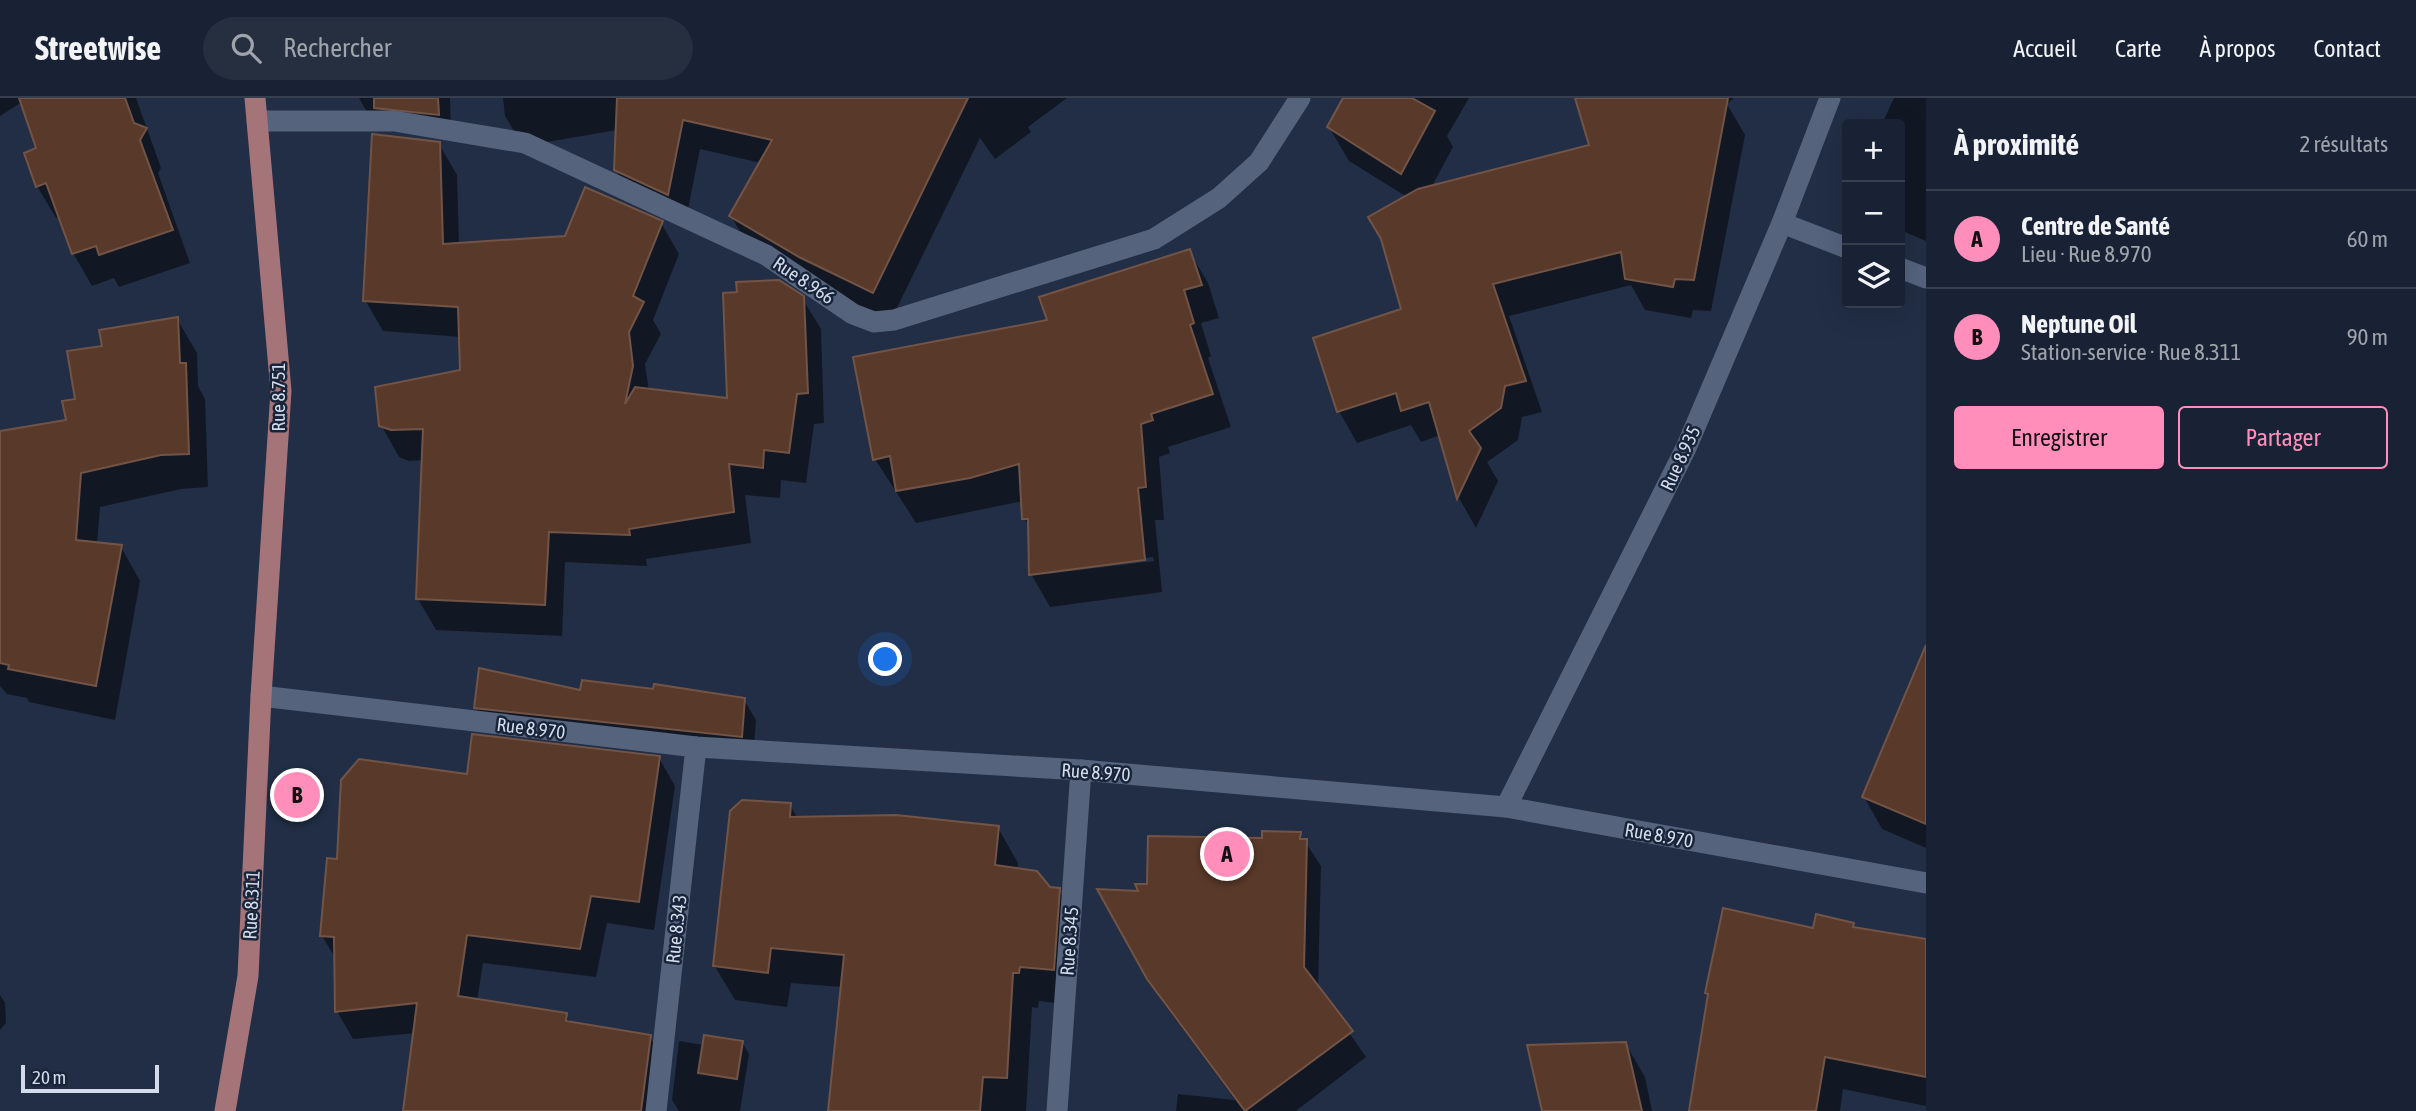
<!DOCTYPE html>
<html lang="fr">
<head>
<meta charset="utf-8">
<style>
  :root { --surface:#192234; --page:#262f40; --text:#f1f3f6; --muted:#9fa4ac; --line:#373f4f; --accent:#ff8eba }
  body { margin:0; font-family:"Asap Condensed",sans-serif; background:var(--page); color:var(--text) }
  .controls { position:absolute; right:21px; top:21px; display:grid; overflow:hidden; border-radius:7px; box-shadow:0 7px 28px #0002 }
  .controls button { width:63px; height:63px; display:grid; place-items:center; padding:0; border:0; border-bottom:2px solid var(--line); background:var(--surface); color:var(--text); font:35px sans-serif }
  .scale { position:absolute; left:21px; bottom:18px; width:138px; box-sizing:border-box; padding-left:7px; border:4px solid #d3dceb; border-top:0; font-size:19px; line-height:24px; white-space:nowrap; color:#d3dceb; -webkit-text-stroke:5px #18243a; paint-order:stroke }
  .you { position:absolute; left:886px; top:562px; width:24px; height:24px; margin:-18px; border:5px solid #fff; border-radius:50%; background:#1a73e8; box-shadow:0 0 0 10px #1a73e833 }
  .badge { display:grid; place-items:center; width:46px; height:46px; border-radius:50%; background:var(--accent); color:#111; font-size:23px; font-weight:700 }
  .pin { position:absolute; translate:-50% -50%; border:4px solid #fff; box-shadow:0 2px 7px #0006 }
  .list { margin:0; padding:0; list-style:none }
  h2 { display:flex; justify-content:space-between; align-items:center; height:91px; margin:0; padding:0 28px; font-size:30px }
  h2 small { font-size:23px; font-weight:400; color:var(--muted) }
  .list li { display:grid; grid-template-columns:46px 1fr auto; gap:21px; align-items:center; box-sizing:border-box; height:98px; padding:0 28px; border-top:2px solid var(--line) }
  .list b { display:block; font-size:26px; white-space:nowrap }
  .list p { margin:0; font-size:23px; white-space:nowrap; color:var(--muted) }
  .list em { font-size:23px; font-style:normal; color:var(--muted) }
  .actions { display:flex; gap:14px; padding:21px 28px }
  .actions a { flex:1; padding:16px 0; border:2px solid var(--accent); border-radius:7px; text-align:center; font-size:24px; color:var(--accent) }
  .actions .main { background:var(--accent); color:#111 }
  .icon { flex:none; width:38px; height:38px; fill:none; stroke:currentColor; stroke-width:2; stroke-linecap:round; stroke-linejoin:round }
  .map { position:relative; flex:none; width:1926px; height:1013px; overflow:hidden }
  header { display:flex; align-items:center; gap:42px; box-sizing:border-box; height:98px; padding:0 35px; background:var(--surface); border-bottom:2px solid var(--line) }
  header strong { font-size:33px }
  nav { display:flex; gap:38px; margin-inline-start:auto; font-size:24px }
  .search { width:490px; height:63px; background:var(--page); display:flex; align-items:center; gap:18px; box-sizing:border-box; padding:0 24px; border-radius:38px; color:var(--muted); font-size:26px }
  main { display:flex }
  aside { flex:1; background:var(--surface) }
  .map>svg:first-child { display:block }
  .shadow { fill:#0007; fill-rule:evenodd }
  .building { fill:#59392a; stroke:#725447; stroke-width:2 }
  .lines { fill:none; stroke-linecap:round; stroke-linejoin:round }
  .minor { stroke:#55637d; stroke-width:21 }
  .major { stroke:#a47479; stroke-width:21 }
  .labels { text-anchor:middle; stroke-width:5; stroke-linejoin:round; paint-order:stroke }
  .street-label { font-size:19px; fill:#d3dceb; stroke:#18243a }
</style>
</head>
<body>
<header>
<strong>Streetwise</strong>
<div class="search"><svg class="icon" aria-label="search" viewBox="0 0 24 24"><circle cx="10" cy="10" r="6"/><path d="M15 15l6 6"/></svg>Rechercher</div>
<nav><a>Accueil</a><a>Carte</a><a>À propos</a><a>Contact</a></nav>
</header>
<main>
<div class="map">
<svg width="1926" height="1013" viewBox="0 0 1926 1013">
  <rect width="100%" height="100%" fill="#212e45"/>
  <!-- shadow -->
  <g class="shadow">
    <polygon points="0,0 136,0 161,70 158,75 190,165 119,189 114,180 92,188 73,155 60,119 56,120 37,88 39,51 22,4 0,18"/>
    <polygon points="359,0 450,0 451,40 389,33 373,25"/>
    <polygon points="503,0 1067,0 1028,29 1031,34 995,61 980,40 890,224 749,149 731,118 761,65 700,51 685,126 634,102 616,72 617,32 523,48 505,18"/>
    <polygon points="1345,0 1469,0 1447,38 1453,49 1431,90 1591,48 1576,0 1734,0 1727,6 1745,37 1711,213 1693,212 1691,220 1645,212 1631,187 1509,218 1542,314 1522,319 1518,342 1487,364 1498,383 1476,430 1459,400 1440,337 1421,344 1411,327 1357,345 1339,313 1403,212 1407,99 1349,63 1329,29"/>
    <polygon points="1894,0 1926,0 1926,143 1900,132 1900,26 1882,26"/>
    <polygon points="373,38 439,46 457,77 459,147 566,139 661,125 679,156 653,222 661,236 645,266 649,293 729,302 802,200 821,231 824,325 814,326 806,385 781,382 780,400 745,397 751,445 646,461 647,468 565,464 562,538 436,532 418,501 424,362 409,363 399,359 381,327 462,274 461,239 383,233 365,202"/>
    <path d="M1189 153 1208 185 1219 220 1201 225 1211 258 1208 260 1231 329 1168 349 1170 355 1159 359 1164 422H1155L1162 494 1050 509 1031 476 1030 430 1024 420 1023 403 916 425 875 361 1049 224ZM1153 459 1154 463 1046 476V473Z"/>
    <polygon points="177,221 197,255 198,288 205,301 208,389 181,391 100,409 97,446 121,449 140,483 115,622 29,604 27,600 7,596 0,588 0,334 68,324 104,250"/>
    <polygon points="1926,577 1926,750 1882,731 1864,699"/>
    <polygon points="582,594 744,602 756,622 753,658 488,630 476,609"/>
    <polygon points="659,660 675,688 654,832 607,825 596,879 483,865 477,903 566,917 571,925 650,939 666,967 660,1013 407,1013 416,935 353,941 337,913 336,861 322,838 338,763 469,678"/>
    <polygon points="790,707 798,721 998,730 1018,765 1017,772 1049,791 1059,792 1079,826 1073,907 1039,903 1038,910 1032,909 1026,1013 830,1013 842,889 791,885 787,909 735,902 714,867"/>
    <polygon points="1300,736 1321,768 1318,890 1366,959 1296,1013 1176,1013 1178,996 1235,1002 1164,906 1100,793 1141,795 1149,788 1263,742"/>
    <polygon points="1853,826 1856,831 1926,848 1926,1008 1843,991 1840,1013 1691,1013 1709,900 1706,895 1814,832"/>
    <polygon points="0,897 5,905 6,925 0,932"/>
    <polygon points="679,943 704,947 742,944 749,956 740,1013 679,1013 672,1002"/>
    <polygon points="1625,945 1645,979 1652,1013 1543,1013"/>
  </g>
  <!-- building -->
  <g class="building">
    <polygon points="19,0 125,0 134,25 147,30 140,42 173,132 99,157 96,148 72,156 46,85 36,89 24,55 36,50"/>
    <polygon points="374,0 438,0 439,17 374,10"/>
    <polygon points="617,0 968,0 873,195 799,159 729,118 772,42 683,22 668,97 614,72"/>
    <polygon points="1343,0 1412,0 1435,13 1401,76 1327,29"/>
    <polygon points="1575,0 1728,0 1694,182 1675,181 1673,189 1625,181 1621,154 1493,186 1526,283 1505,288 1501,310 1469,333 1481,350 1457,401 1429,304 1401,313 1396,295 1337,314 1313,240 1401,211 1381,141 1368,119 1418,91 1589,47"/>
    <polygon points="372,36 440,44 443,146 565,138 585,89 663,123 633,198 644,204 629,234 633,268 625,306 635,289 727,300 723,195 737,194 736,184 779,182 804,198 808,295 797,296 789,355 764,352 763,370 729,366 734,414 629,431 630,437 549,434 545,507 416,501 423,331 391,332 379,328 375,289 460,272 458,209 363,203"/>
    <polygon points="1190,151 1202,187 1184,192 1194,225 1190,227 1213,296 1151,316 1153,322 1141,326 1146,389 1138,390 1145,462 1029,477 1028,421 1022,421 1019,366 970,380 896,393 890,358 873,362 853,259 1047,222 1039,199"/>
    <polygon points="178,219 180,265 186,265 189,356 161,357 81,375 76,442 122,447 96,588 8,571 9,567 0,565 0,333 66,322 62,303 75,301 67,253 102,248 99,232"/>
    <polygon points="1926,547 1926,726 1862,699"/>
    <polygon points="479,570 580,592 582,582 653,591 654,586 745,600 742,639 474,610"/>
    <polygon points="472,636 660,658 639,804 591,798 580,851 467,837 458,898 567,915 566,923 651,937 641,1013 403,1013 417,905 335,914 334,839 320,838 327,760 337,761 341,682 359,661 467,676"/>
    <polygon points="742,702 791,705 790,719 896,717 999,728 995,767 1037,773 1050,789 1060,790 1054,872 1020,869 1019,875 1013,875 1007,980 983,979 980,1013 828,1013 844,857 771,850 768,875 713,868 730,713"/>
    <polygon points="1262,733 1301,734 1300,741 1307,741 1304,869 1353,933 1245,1013 1147,881 1097,791 1138,793 1135,786 1147,786 1148,738 1262,740"/>
    <polygon points="1723,810 1813,830 1816,816 1854,825 1853,829 1926,841 1926,979 1825,959 1816,1013 1689,1013 1708,896 1705,895"/>
    <polygon points="704,937 743,943 737,981 698,975"/>
    <polygon points="1626,944 1642,1013 1542,1013 1527,947"/>
  </g>
  <g class="lines">
    <!-- minor -->
    <g class="minor">
      <polyline points="257,23 394,23 525,45 766,157 853,216 874,224 894,222 1154,141 1219,100 1259,64 1300,0"/>
      <polyline points="1782,125 1847,150"/>
      <polyline points="1900,170 1926,180"/>
      <polyline points="261,598 696,649 1081,672 1506,709 1926,785"/>
      <polyline points="1506,709 1686,350 1782,125 1830,0"/>
      <polyline points="656,1013 696,649"/>
      <polyline points="1057,1013 1081,672"/>
    </g>
    <!-- major -->
    <polyline class="major" points="225,1013 248,878 261,598 281,293 255,0"/>
  </g>
  <g class="labels">
    <!-- street labels -->
    <g class="street-label">
      <text transform="translate(804 182) rotate(34)" y="7">Rue 8.966</text>
      <text transform="translate(278 299) rotate(-90)" y="7">Rue 8.751</text>
      <text transform="translate(1680 360) rotate(-65)" y="7">Rue 8.935</text>
      <text transform="translate(531 630) rotate(7)" y="7">Rue 8.970</text>
      <text transform="translate(1096 674) rotate(4)" y="7">Rue 8.970</text>
      <text transform="translate(1659 737) rotate(10)" y="7">Rue 8.970</text>
      <text transform="translate(251 807) rotate(-87)" y="7">Rue 8.311</text>
      <text transform="translate(676 831) rotate(-84)" y="7">Rue 8.343</text>
      <text transform="translate(1069 843) rotate(-86)" y="7">Rue 8.345</text>
    </g>
  </g>
</svg>
<div class="controls">
<button>+</button>
<button>−</button>
<button><svg class="icon" aria-label="layers" viewBox="0 0 24 24"><path d="M12 4l9 5-9 5-9-5zM3 14l9 5 9-5"/></svg></button>
</div>
<div class="scale">20 m</div>
<div class="you"></div>
<div class="pin badge" style="left:1227px;top:756px">A</div>
<div class="pin badge" style="left:297px;top:697px">B</div>
</div>
<aside>
<h2>À proximité<small>2 résultats</small></h2>
<ul class="list">
<li><span class="badge">A</span><div><b>Centre de Santé</b><p>Lieu · Rue 8.970</p></div><em>60 m</em></li>
<li><span class="badge">B</span><div><b>Neptune Oil</b><p>Station-service · Rue 8.311</p></div><em>90 m</em></li>
</ul>
<div class="actions"><a class="main">Enregistrer</a><a>Partager</a></div>
</aside>
</main>
</body>
</html>
